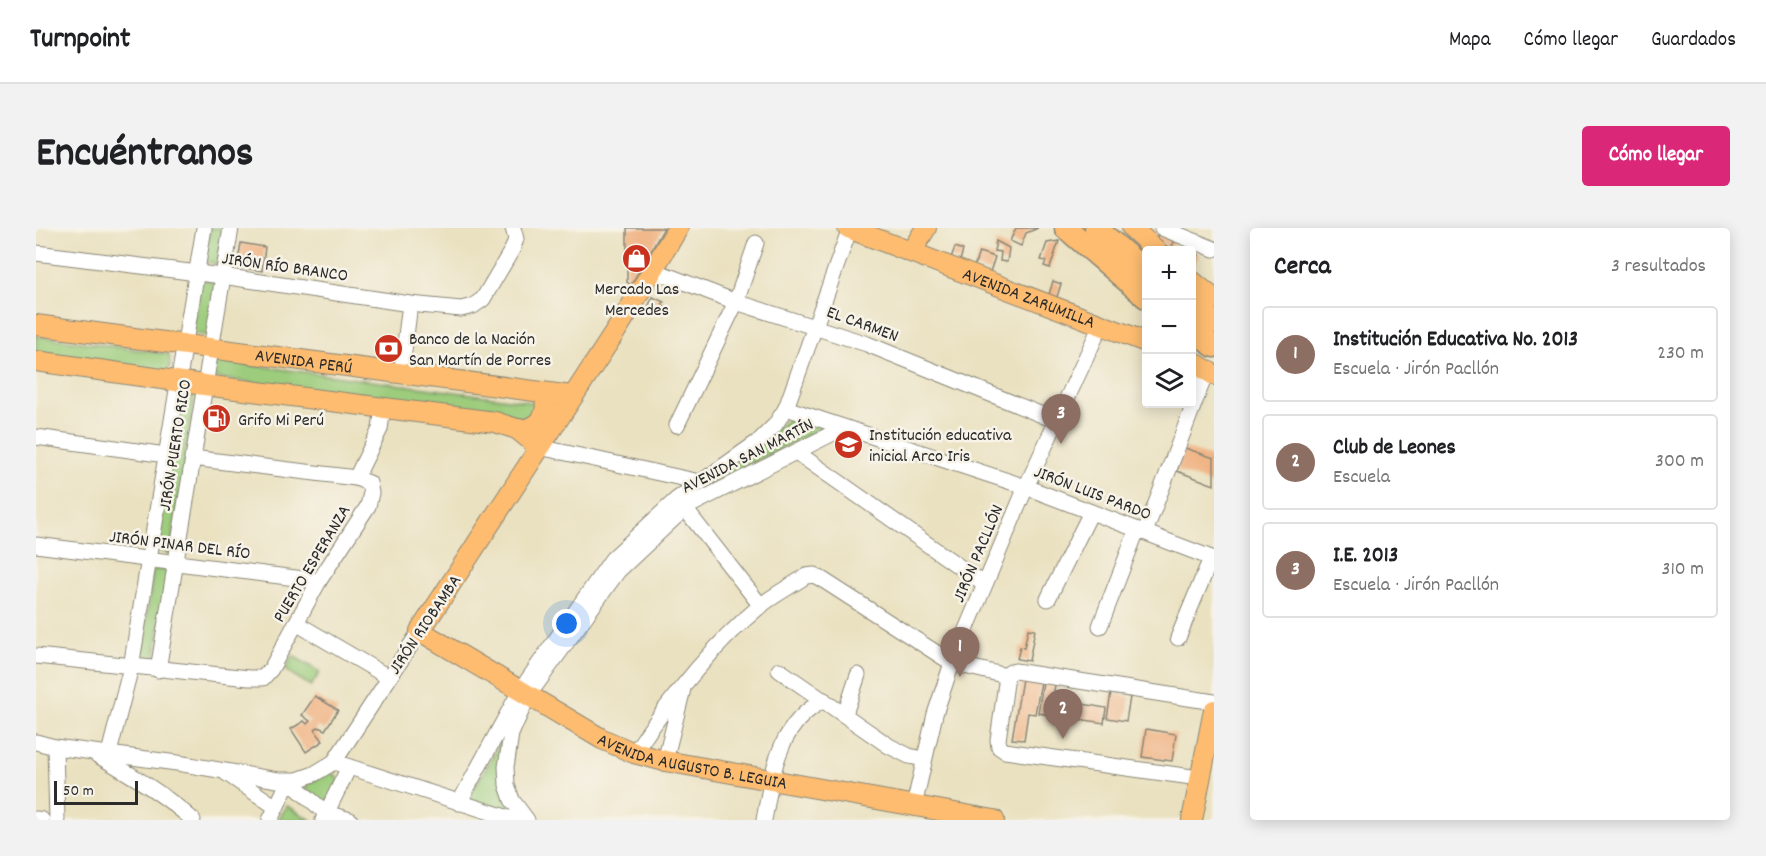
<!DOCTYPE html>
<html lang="es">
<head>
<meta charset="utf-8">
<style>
  :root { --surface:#fff; --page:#f2f2f2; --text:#202124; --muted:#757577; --line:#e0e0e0; --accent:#db2777 }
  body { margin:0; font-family:Dekko,sans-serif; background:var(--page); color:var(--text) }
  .controls { position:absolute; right:18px; top:18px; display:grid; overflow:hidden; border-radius:6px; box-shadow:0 3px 15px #0003 }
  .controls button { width:54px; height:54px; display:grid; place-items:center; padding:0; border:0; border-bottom:2px solid var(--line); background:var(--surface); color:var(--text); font:30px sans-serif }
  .scale { position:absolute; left:18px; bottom:15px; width:84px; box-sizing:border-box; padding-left:6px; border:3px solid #2b2b2b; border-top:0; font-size:16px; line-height:21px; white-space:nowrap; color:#2b2b2b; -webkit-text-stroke:4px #f7f3e8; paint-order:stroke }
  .you { position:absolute; left:531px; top:396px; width:21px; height:21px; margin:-15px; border:4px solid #fff; border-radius:50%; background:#1a73e8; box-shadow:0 0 0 9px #1a73e833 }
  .badge { display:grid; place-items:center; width:39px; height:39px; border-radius:50%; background:var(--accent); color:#fff; font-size:20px; font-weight:700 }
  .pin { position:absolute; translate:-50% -50px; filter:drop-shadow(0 2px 3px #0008) }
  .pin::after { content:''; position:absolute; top:32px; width:21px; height:18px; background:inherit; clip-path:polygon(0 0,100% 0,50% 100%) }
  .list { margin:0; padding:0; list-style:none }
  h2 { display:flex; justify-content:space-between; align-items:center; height:78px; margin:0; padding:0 24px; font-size:26px }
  h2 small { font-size:20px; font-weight:400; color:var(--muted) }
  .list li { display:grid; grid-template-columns:39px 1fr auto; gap:18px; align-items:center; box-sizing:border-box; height:96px; margin:0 12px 12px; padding:0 12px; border:2px solid var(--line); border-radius:6px }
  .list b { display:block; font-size:22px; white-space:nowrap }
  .list p { margin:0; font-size:20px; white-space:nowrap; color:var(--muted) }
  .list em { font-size:20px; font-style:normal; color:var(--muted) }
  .icon { flex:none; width:33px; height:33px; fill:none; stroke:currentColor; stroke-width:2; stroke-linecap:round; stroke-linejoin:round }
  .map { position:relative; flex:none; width:1178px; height:592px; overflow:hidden; border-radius:6px }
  header { display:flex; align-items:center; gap:36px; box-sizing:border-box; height:84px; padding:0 30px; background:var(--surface); border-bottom:2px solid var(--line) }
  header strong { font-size:28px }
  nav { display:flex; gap:33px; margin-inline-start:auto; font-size:21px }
  .intro { display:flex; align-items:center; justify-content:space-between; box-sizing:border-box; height:144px; padding:0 36px }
  h1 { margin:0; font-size:42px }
  .button { padding:15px 27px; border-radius:6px; background:var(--accent); color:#fff; font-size:21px; font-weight:700 }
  main { display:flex; gap:36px; padding:0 36px }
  aside { flex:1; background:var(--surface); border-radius:6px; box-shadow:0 3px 15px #0003 }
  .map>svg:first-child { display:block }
  .green { fill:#9ccc7b; stroke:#647c53; stroke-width:1.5 }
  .building { fill:#f0b282 }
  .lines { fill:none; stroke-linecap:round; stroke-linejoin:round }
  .minor-casing { stroke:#8a8676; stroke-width:17 }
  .major-casing { stroke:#8a8676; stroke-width:22 }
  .highway-casing { stroke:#8a8676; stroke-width:25 }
  .minor { stroke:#fff; stroke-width:15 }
  .major { stroke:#fdbc6f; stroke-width:20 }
  .highway { stroke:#fdbc6f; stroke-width:22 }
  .labels { text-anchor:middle; stroke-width:5; stroke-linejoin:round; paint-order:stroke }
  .street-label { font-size:18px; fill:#2b2b2b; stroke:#f7f3e8 }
  .poi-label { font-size:18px; fill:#2b2b2b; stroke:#f7f3e8; text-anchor:start }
</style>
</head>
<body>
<header>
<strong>Turnpoint</strong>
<nav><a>Mapa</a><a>Cómo llegar</a><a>Guardados</a></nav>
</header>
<div class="intro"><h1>Encuéntranos</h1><a class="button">Cómo llegar</a></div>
<main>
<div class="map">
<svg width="1178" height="592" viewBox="0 0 1178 592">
  <rect width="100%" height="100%" fill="#f7f3e8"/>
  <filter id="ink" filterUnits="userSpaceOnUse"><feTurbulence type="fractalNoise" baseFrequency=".0167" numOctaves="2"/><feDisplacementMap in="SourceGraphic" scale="12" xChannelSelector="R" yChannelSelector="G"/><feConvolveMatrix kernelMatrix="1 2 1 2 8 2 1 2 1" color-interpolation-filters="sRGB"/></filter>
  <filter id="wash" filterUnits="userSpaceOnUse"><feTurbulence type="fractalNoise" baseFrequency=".008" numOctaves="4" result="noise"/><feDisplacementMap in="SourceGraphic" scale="24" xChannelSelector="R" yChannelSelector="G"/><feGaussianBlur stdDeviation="1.35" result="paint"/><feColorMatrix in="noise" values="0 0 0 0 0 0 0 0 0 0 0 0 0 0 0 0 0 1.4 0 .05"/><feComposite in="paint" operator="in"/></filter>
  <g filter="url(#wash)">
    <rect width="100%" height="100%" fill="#eae1c0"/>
    <!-- green -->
    <g class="green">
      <polygon points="174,0 188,0 182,36 167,33"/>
      <polygon points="165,51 181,54 173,108 155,105"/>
      <polygon points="0,108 133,126 134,138 131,143 0,125"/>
      <polygon points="183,133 488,173 501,176 498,191 180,150 177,147 180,134"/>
      <polygon points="145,163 159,165 134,326 121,322"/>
      <polygon points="756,188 789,198 671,258"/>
      <polygon points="117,341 131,343 119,433 105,431"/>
      <polygon points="257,428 284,444 275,458 249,442"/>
      <polygon points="475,497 477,585 437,573 433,569"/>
      <polygon points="293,544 300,547 303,556 290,576 268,559"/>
      <polygon points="251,578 275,592 242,592"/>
    </g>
    <g id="blocks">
      <!-- building -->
      <g class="building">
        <polygon points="591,0 628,0 595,57 591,54"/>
        <polygon points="980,0 1002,0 990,5 985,18 974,13"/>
        <polygon points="1123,5 1139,12 1135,20 1119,13"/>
        <polygon points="960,13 973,20 971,34 964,33 965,24 958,23"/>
        <polygon points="1023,13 1014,40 1008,38 1010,33 1005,32 1011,15"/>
        <polygon points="205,15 229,19 226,43 201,39"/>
        <polygon points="919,19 927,22 924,33 915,30"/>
        <polygon points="943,24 959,29 954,44 938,39"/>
        <polygon points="1156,24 1163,27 1157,40 1156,40"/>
        <polygon points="1017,53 1025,56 1020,72 1012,70"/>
        <polygon points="617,69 628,74 626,77 631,80 628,87 612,79"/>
        <polygon points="1149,220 1178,230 1178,257 1141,243"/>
        <polygon points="992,401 999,402 993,433 981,431 984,419 988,420"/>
        <polygon points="986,451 1005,454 999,486 992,485 988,512 976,511"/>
        <polygon points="1007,454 1019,456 1017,471 1070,480 1068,495 1002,485"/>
        <polygon points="1075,465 1094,469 1090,493 1071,490"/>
        <polygon points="279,468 302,482 289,502 282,499 279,502 287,513 270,524 255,501 268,493 271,496 274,493 266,487"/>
        <polygon points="1110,501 1140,506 1136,533 1106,529"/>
      </g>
    </g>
  </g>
  <g filter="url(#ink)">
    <use href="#blocks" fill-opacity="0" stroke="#8a8676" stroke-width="1.5"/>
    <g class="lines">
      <defs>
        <g id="minor">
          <polyline points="1126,0 1178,21"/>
          <polyline points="0,25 186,48 374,76 425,81 437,78 447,71 477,20 480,11 477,0"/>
          <polyline points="617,42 700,74 831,116 1021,193"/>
          <polyline points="365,147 374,76"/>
          <polyline points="750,180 990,259 1178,331"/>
          <polyline points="641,197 700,74 720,15"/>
          <polyline points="0,209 130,227"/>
          <polyline points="503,219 664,254"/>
          <polyline points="760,224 948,356"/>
          <polyline points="320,250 344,201 347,179"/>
          <polyline points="643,273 725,378"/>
          <polyline points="1109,304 1171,142"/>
          <polyline points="0,317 283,353"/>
          <polyline points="1012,371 1055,284"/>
          <polyline points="260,395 352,449"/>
          <polyline points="1064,398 1101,302"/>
          <polyline points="1142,410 1175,330"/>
          <polyline points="0,428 213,450 227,450 235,441 283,353 332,278 335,265 333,255 320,250 156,230"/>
          <polyline points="122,442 195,0"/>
          <polyline points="743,442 853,518 873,528 888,531"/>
          <polyline points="809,486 822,447"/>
          <polyline points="0,514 19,519 141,535 242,552 261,552 278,546 298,534 384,403"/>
          <polyline points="19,519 21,592"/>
          <polyline points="73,525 95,439 168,0"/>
          <path d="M598 525C634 471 674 420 724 378 738 367 755 358 770 348L778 347 787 352 916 435 971 448"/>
          <path d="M61 527C95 546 128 566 157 592"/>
          <polyline points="629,533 647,461"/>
          <polyline points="298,534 479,592"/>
          <polyline points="190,545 240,579"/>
          <polyline points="1163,550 969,523 963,519 962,512 971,448 974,444 979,443 1178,474"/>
          <polyline points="423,575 484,463 576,331 641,271 723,213 739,197 750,180 814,0"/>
          <polyline points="878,578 899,486 916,435 990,259 1065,97"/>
          <polyline points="0,591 6,592"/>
          <polyline points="234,592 253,553 290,585 314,592"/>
          <polyline points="287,592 313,539"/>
          <polyline points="491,592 476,572 471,557 470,539 475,506 492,468 582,343 649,280 807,200"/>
          <path d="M728 592C737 544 741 497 788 472"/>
        </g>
        <g id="major">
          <path id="s1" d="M642 0 583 98 384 403 566 511 598 525 629 533 958 592"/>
          <path id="s2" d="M812 0 1110 114"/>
          <polyline points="1096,0 1120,22"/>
          <polyline points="875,24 890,0"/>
          <polyline points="1156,53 1178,71"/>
          <path id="s3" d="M0 97 536 168"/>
          <polyline points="0,133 168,157 459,194 481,201 503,219"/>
          <polyline points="1156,133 1178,147"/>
          <path d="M481 201C504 203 514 186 508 165"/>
          <polyline points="1156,592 1178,482"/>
        </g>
        <g id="highway">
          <polyline points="1030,0 1110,69"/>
          <polyline points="1060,0 1110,44"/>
          <polyline points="1156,77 1178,94"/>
          <polyline points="1156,103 1178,118"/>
        </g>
      </defs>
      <!-- minor casing -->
      <use href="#minor" class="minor-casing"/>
      <!-- major casing -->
      <use href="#major" class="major-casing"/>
      <!-- highway casing -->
      <use href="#highway" class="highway-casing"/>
      <!-- minor -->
      <use href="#minor" class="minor"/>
      <!-- major -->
      <use href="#major" class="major"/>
      <!-- highway -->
      <use href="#highway" class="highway"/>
    </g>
  </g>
  <!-- icons -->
  <defs>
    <symbol id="shop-disc" viewBox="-11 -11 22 22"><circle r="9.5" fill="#c8321e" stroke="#f7f3e8"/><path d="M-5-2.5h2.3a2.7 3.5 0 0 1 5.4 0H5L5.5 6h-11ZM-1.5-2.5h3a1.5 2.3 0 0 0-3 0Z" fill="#fff"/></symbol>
    <symbol id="bank-disc" viewBox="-11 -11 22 22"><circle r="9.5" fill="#c8321e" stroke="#f7f3e8"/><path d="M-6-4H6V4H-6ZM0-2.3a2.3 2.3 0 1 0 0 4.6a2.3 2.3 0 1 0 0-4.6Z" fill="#fff"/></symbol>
    <symbol id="fuel-disc" viewBox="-11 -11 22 22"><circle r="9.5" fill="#c8321e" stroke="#f7f3e8"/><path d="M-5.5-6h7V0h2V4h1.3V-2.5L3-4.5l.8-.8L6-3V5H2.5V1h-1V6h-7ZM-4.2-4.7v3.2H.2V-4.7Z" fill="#fff"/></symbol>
    <symbol id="school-disc" viewBox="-11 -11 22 22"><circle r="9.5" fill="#c8321e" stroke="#f7f3e8"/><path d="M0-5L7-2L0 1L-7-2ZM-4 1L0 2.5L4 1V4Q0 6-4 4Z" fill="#fff"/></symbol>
  </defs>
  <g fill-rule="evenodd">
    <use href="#shop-disc" x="584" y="14" width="33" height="33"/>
    <use href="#bank-disc" x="336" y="104" width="33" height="33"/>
    <use href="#fuel-disc" x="164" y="174" width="33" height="33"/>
    <use href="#school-disc" x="796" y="200" width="33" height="33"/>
  </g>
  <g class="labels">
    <!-- street labels -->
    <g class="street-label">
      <text transform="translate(249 38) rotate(8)" y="6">JIRÓN RÍO BRANCO</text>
      <text dy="6" stroke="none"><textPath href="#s2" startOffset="194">AVENIDA ZARUMILLA</textPath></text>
      <text transform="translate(827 95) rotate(20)" y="6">EL CARMEN</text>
      <text dy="6" stroke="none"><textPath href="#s3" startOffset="270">AVENIDA PERÚ</textPath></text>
      <text transform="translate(138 217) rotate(-81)" y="6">JIRÓN PUERTO RICO</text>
      <text transform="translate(711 227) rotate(-27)" y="6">AVENIDA SAN MARTÍN</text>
      <text transform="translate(1057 264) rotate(21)" y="6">JIRÓN LUIS PARDO</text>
      <text transform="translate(144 316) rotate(7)" y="6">JIRÓN PINAR DEL RÍO</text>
      <text transform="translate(941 325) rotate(-67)" y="6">JIRÓN PACLLÓN</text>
      <text transform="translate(275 335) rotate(-59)" y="6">PUERTO ESPERANZA</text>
      <text transform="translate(388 396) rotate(-56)" y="6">JIRÓN RIOBAMBA</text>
      <text dy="6" stroke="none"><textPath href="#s1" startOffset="784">AVENIDA AUGUSTO B. LEGUIA</textPath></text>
    </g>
    <!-- poi labels -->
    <g class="poi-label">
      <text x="601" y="66" text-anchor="middle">Mercado Las<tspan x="601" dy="21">Mercedes</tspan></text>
      <text x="373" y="116">Banco de la Nación<tspan x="373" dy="21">San Martín de Porres</tspan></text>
      <text x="202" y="197">Grifo Mi Perú</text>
      <text x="833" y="212">Institución educativa<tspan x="833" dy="21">inicial Arco Iris</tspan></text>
    </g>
  </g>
</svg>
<div class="controls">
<button>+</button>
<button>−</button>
<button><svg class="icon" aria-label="layers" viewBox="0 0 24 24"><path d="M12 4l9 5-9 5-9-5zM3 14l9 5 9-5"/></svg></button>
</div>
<div class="scale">50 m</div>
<div class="you"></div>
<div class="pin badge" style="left:924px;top:449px;background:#8d6e63">1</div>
<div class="pin badge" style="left:1027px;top:511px;background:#8d6e63">2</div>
<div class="pin badge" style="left:1025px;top:216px;background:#8d6e63">3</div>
</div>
<aside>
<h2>Cerca<small>3 resultados</small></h2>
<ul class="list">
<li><span class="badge" style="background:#8d6e63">1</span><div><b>Institución Educativa No. 2013</b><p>Escuela · Jirón Pacllón</p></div><em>230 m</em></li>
<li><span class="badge" style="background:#8d6e63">2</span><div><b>Club de Leones</b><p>Escuela</p></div><em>300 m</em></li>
<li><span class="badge" style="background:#8d6e63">3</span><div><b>I.E. 2013</b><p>Escuela · Jirón Pacllón</p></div><em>310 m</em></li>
</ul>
</aside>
</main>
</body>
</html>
